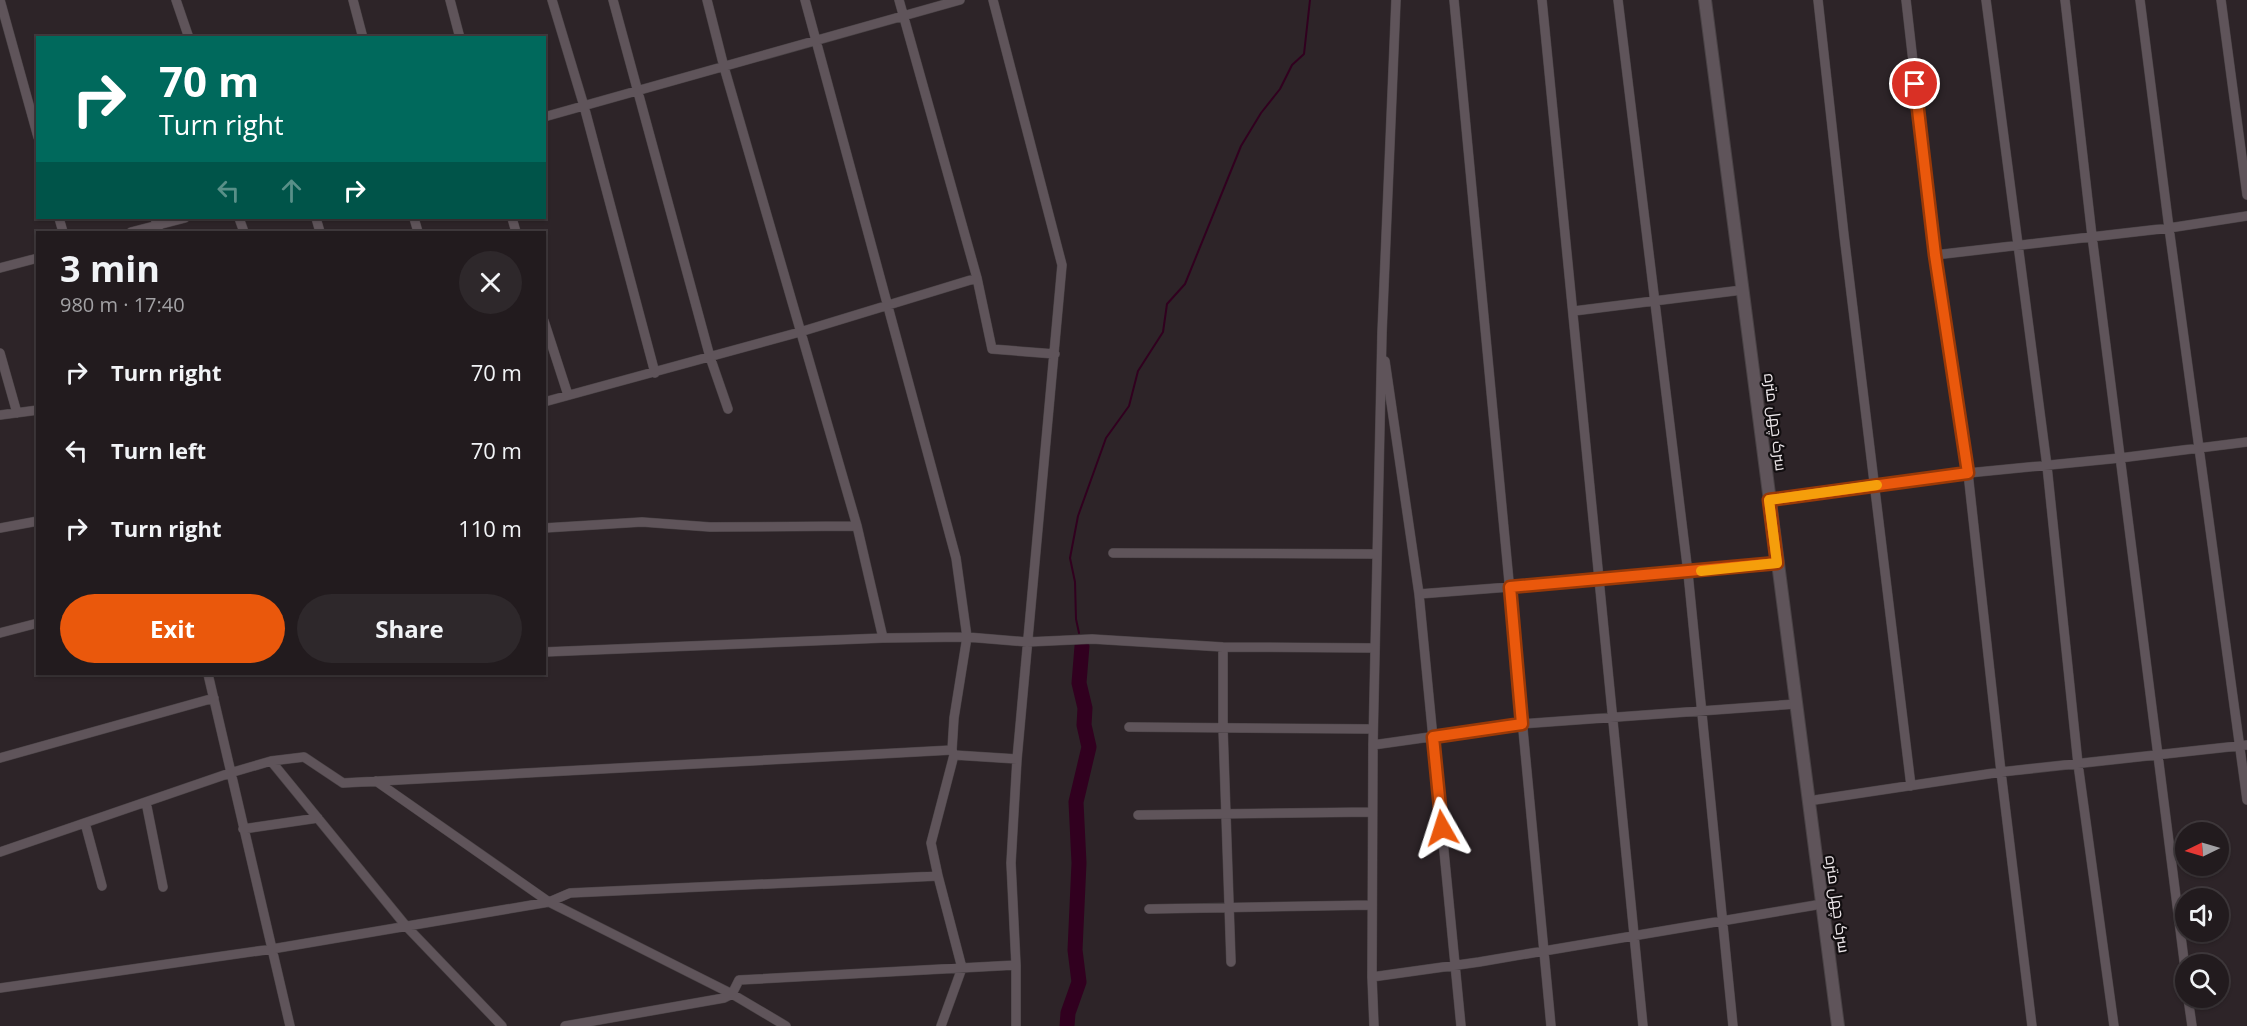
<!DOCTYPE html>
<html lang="en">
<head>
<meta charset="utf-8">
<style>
  body { margin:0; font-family:"Open Sans",Cairo,sans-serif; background:#2e282b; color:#f1f3f6; height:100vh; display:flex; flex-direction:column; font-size:22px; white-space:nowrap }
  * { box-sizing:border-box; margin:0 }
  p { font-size:20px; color:#a2a1a4 }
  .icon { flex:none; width:33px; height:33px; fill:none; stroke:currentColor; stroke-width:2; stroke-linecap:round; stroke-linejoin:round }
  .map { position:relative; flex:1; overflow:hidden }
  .panel { position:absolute; left:36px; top:231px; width:510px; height:444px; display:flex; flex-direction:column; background:#221b1e; border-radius:0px; box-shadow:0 2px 4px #0004,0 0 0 2px #3f393c }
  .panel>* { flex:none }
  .guide { position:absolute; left:36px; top:36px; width:510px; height:183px; border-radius:0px; box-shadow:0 2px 4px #0004,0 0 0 2px #3f393c; background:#00695c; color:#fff; overflow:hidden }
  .needle { width:39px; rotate:265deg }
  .controls { position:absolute; left:2175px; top:822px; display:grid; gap:12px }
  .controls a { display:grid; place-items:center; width:54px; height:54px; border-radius:50%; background:#221b1e; box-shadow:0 2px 4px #0004,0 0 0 2px #3f393c; font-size:30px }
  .pin { position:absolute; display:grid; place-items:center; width:51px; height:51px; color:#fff; margin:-26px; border:3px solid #fff; border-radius:50%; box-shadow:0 2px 6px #0007 }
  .me { position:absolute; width:66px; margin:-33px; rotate:354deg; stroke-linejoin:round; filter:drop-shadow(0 0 4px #0008) }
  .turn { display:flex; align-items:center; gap:21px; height:126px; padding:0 24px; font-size:27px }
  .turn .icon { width:78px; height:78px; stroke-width:2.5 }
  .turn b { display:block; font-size:42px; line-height:51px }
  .lanes { display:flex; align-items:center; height:57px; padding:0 24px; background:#0003; justify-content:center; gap:30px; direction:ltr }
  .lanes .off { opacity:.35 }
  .round { display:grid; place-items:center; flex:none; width:63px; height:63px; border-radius:32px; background:#2e282b }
  .summary { display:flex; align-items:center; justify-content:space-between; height:102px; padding:0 24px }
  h1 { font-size:36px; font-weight:700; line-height:45px }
  .button { display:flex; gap:12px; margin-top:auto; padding:12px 24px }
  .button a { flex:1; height:69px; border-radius:36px; background:#ea580c; color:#fff; font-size:24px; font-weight:700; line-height:69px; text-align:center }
  .button a+a { background:#2e282b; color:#f1f3f6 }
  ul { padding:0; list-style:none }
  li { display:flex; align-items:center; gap:18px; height:78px; padding:0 24px }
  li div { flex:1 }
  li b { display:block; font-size:22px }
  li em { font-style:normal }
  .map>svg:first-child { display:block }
</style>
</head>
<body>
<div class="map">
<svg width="2247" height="1026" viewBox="0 0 2247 1026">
  <rect width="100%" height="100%" fill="#2d2428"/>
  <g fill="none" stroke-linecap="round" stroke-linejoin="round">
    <path stroke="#31001f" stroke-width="2" d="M1079 633 1076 619 1075 582 1070 558 1078 516 1106 438 1129 406 1138 371 1163 332 1167 304 1185 284 1241 146 1261 113 1280 89 1292 65 1304 54 1310 0"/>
    <path stroke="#31001f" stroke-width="15" d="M1067 1026 1068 1013 1079 982 1075 950 1079 863 1076 802 1089 747 1084 725 1085 708 1079 683 1082 646"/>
    <defs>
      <path id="street" d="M0 0 38 137
        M176 0 189 38
        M353 0 363 38
        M450 0 460 38
        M552 0 584 106 655 373
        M613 0 710 357 728 409
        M707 0 724 67 857 526 883 638
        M805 0 956 558 967 637 954 718 952 750
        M899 0 977 278 992 349 1055 354
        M993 0 1062 265 1017 759 1011 863 1016 965V1026
        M1454 0 1551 1026
        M1542 0 1643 1026
        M1618 0 1688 573 1733 1026
        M1818 0 1844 235 1911 786
        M1906 0 1935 255 1968 473 2001 772 2032 1026
        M1986 0 2047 466 2078 764 2114 1026
        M2065 0 2092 236 2186 976
        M2140 0 2169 228 2247 800
        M2221 0 2247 195
        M544 117 960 0
        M59 218 63 232
        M155 218 159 232
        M239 218 244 232
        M316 218 320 232
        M414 218 418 232
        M512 218 516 232
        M131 232 185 218
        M1935 255 2169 228 2247 216
        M0 268 38 258
        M1574 311 1742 290
        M544 321 568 395
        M0 353 17 413
        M1385 361 1419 594 1461 1026
        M544 402 800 332 977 278
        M0 415 38 410
        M1769 500 1968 473 2120 458 2247 442
        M0 528 38 521
        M544 528 642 522 710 527 857 526
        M1113 553 1377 554
        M1419 594 1688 573 1777 563
        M0 633 38 623
        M1223 647V728L1231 962
        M544 652 883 638 967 637 1027 642 1092 639 1223 647 1375 648
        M208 674 290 1026
        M1129 727 1373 729
        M1373 745 1522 724 1796 704
        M0 758 214 698
        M271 761 406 926 502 1026
        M376 781 549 902 732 994 786 1026
        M1808 801 2001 772 2247 745
        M146 802 163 887
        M1138 815 1372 812
        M85 823 102 886
        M243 829 318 818
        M0 852 230 773 271 761 304 757 343 783 952 750 954 755 1017 759
        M938 876 962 968 941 1026
        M1149 909 1372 905
        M1372 977 1479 962 1822 904
        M0 988 272 949 549 902 570 893 938 876 931 843 954 755
        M2188 998 2192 1026
        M565 1026 724 998 732 994 739 980 1016 965
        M1374 1026 1372 977 1373 745 1382 333 1396 0"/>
      <path id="secondary" d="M1705 0 1838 1026"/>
    </defs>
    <use href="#street" stroke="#494245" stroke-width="10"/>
    <use href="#secondary" stroke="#494245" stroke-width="14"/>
    <use href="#street" stroke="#5f545a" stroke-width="9"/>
    <use href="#secondary" stroke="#5f545a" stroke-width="12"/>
  </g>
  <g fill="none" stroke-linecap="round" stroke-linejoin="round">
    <defs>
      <path id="route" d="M1442 828 1433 737 1522 724 1510 587 1777 563 1769 500 1968 473 1935 255 1915 84"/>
    </defs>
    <use href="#route" stroke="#983908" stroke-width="15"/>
    <use href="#route" stroke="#ea580c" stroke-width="10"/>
    <path stroke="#f59e0b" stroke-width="10" d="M1701 571 1777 563 1769 500 1877 485"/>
  </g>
  <g text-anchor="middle" stroke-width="4.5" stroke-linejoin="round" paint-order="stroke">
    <g font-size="16" fill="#eee8eb" stroke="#120e10">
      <text transform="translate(1776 422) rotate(83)" y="6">سرک چهل متره</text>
      <text transform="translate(1838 904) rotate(82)" y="6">سرک چهل متره</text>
    </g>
  </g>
</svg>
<div class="controls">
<a><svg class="needle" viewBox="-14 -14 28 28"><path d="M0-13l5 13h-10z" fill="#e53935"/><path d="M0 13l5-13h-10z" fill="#a2a1a4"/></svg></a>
<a><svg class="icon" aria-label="sound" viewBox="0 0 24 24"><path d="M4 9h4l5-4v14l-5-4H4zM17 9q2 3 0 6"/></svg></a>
<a><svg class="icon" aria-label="search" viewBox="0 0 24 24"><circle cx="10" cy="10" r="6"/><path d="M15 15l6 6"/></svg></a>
</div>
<div class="pin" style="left:1915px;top:84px;background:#d93025"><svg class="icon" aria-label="arrive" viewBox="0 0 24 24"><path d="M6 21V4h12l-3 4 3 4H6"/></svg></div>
<svg class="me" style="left:1442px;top:828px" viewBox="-20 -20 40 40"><path d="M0-17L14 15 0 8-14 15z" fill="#ea580c" stroke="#fff" stroke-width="4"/></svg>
<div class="guide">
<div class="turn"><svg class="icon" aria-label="right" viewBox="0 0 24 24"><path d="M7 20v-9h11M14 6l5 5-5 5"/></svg><div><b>70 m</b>Turn right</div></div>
<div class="lanes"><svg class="icon off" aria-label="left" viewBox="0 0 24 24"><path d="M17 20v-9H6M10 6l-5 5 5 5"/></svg><svg class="icon off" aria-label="ahead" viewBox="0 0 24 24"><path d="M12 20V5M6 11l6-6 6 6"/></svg><svg class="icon" aria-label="right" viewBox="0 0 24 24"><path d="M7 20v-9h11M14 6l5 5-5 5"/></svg></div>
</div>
<section class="panel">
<div class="summary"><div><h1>3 min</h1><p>980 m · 17:40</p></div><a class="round"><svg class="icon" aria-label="close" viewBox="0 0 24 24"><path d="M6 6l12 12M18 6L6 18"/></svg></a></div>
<ul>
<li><svg class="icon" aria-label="right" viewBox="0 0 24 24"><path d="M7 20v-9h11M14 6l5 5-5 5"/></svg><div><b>Turn right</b></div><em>70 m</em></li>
<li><svg class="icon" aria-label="left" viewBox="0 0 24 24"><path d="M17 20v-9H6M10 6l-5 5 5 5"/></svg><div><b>Turn left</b></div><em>70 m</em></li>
<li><svg class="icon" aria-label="right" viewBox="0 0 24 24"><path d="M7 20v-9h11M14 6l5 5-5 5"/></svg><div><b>Turn right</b></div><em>110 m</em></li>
</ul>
<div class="button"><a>Exit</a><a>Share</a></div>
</section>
</div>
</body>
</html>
